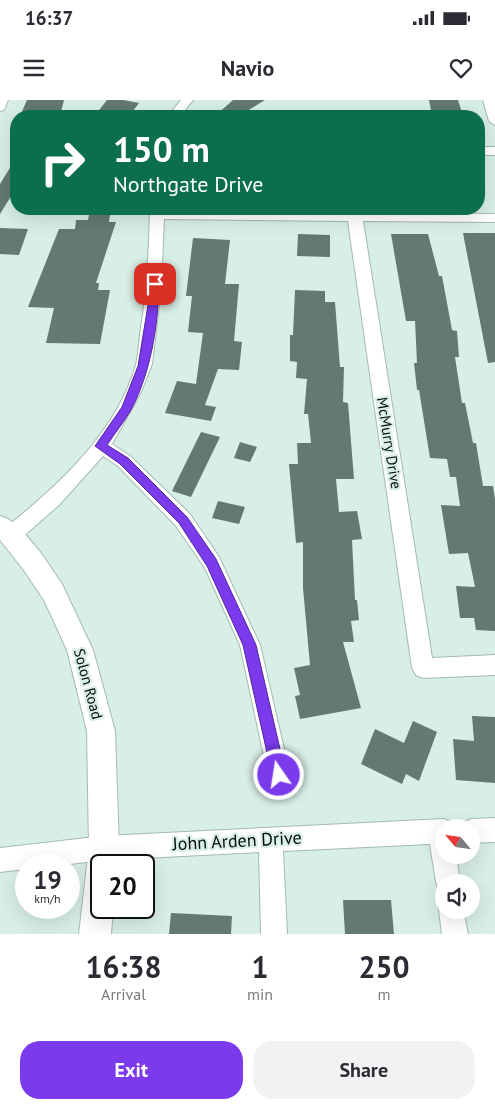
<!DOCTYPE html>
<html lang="en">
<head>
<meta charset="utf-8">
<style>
  body { margin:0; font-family:"PT Sans",sans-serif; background:#f2f2f3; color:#2b2b33; height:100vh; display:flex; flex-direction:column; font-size:19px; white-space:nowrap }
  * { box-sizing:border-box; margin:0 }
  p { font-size:16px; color:#7c7c81 }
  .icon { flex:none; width:28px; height:28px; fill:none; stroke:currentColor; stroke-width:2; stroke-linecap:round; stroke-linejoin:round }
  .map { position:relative; height:834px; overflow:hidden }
  .panel { display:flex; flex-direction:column; background:#fff; flex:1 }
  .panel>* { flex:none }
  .hud { position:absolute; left:10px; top:10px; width:475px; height:105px; border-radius:20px; box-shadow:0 5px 20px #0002; background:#0b6e4f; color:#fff; overflow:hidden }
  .needle { width:32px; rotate:299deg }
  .tools { position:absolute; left:435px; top:719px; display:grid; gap:10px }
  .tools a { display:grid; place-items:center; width:45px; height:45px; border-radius:50%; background:#fff; box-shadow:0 5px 20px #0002; font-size:25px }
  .speed { position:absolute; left:15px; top:754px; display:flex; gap:10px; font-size:25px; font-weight:700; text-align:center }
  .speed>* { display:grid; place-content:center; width:65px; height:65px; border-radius:50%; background:#fff; box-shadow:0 5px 20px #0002; line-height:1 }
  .speed small { font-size:12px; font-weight:400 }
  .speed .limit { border:2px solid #111; border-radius:8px; background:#fff; color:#111 }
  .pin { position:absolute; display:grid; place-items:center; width:42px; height:42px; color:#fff; margin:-21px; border-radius:10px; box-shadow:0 2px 8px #0006 }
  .me { position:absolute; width:55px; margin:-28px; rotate:347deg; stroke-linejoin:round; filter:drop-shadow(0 0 4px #0008) }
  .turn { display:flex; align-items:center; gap:18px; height:105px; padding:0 20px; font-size:22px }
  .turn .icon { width:65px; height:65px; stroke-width:2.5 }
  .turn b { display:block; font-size:35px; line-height:42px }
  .eta { display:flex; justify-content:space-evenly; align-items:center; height:85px; text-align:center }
  .eta b { font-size:30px; font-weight:600; line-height:35px }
  .cta { display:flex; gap:10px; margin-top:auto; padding:10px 20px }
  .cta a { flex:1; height:58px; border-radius:20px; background:#7c3aed; color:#fff; font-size:20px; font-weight:600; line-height:58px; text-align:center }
  .cta a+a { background:#f2f2f3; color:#2b2b33 }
  .status { display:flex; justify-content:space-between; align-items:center; height:35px; padding:0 25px; background:#fff; direction:ltr }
  .status svg { height:14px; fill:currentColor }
  header { display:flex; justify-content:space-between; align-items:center; height:65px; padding:0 20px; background:#fff; font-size:22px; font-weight:600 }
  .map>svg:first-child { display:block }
</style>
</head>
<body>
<div class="status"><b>16:37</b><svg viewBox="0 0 49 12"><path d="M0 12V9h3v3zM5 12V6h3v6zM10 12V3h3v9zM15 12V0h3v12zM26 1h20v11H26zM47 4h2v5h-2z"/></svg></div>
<header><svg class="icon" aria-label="menu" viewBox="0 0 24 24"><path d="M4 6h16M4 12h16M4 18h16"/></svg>Navio<svg class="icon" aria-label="heart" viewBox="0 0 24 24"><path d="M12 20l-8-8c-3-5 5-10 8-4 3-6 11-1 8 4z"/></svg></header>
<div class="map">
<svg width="495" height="834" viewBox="0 0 495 834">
  <rect width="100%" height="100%" fill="#d8efe6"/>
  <path fill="#647971" d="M27 0H64L60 16H20Z
    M107 0H123L139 3 129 16 96 14Z
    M233 0H265L239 16H215Z
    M429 0H458L463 16H432Z
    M16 58V88L0 114V84Z
    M89 115H110L109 122H116L96 183H99L98 190H110L100 244 46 243 54 208 28 207 59 129H75L76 120H88Z
    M0 128 28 129 19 155 0 154Z
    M463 133H495V262L488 263Z
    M298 134 330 135V157L297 156Z
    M391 134H428L439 176H442L452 230 457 231 459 257H455L462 303H465L473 343H476L483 386H493L495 399V531L476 530 474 518H460L456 486 475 487 468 453 449 454 441 405 460 406 456 377H450L447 359 430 358 419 290H417L414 263H417L415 221H406Z
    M193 138 230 140 225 184H239L234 241 242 242 239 270 218 269 205 305 216 307 211 321 165 313 177 281 196 284 203 233 188 232 192 196H186Z
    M295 190 325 191V202H335L340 267H344L343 302 348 303 354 379H336L339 412 357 411 362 439 352 440 355 500H357L359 520 351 521 354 542H343L361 608 300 619 295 596 300 595 294 568 310 565 303 488V442L296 443 289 364H298L297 343H311L308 314H304L307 279 296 278 297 262 290 261V235H293Z
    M201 332 220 337 191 397 172 391Z
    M240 342 257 347 250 362 234 358Z
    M218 401 245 407 239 424 212 418Z
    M472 616 495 617V683L456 680 453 639 474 641Z
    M413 621 437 632 419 681 406 674 402 684 361 664 375 629 404 643Z
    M343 800H391L394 834H345Z
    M171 813 232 816 231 834H169Z"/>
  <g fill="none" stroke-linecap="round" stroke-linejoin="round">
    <defs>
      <path id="minor" d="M0 0H8L4 10 0 11Z
        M181 0H193L180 16H168Z
        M483 0H495V25L489 21Z
        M479 47H495V55H479Z
        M150 109H164V111L495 114V122L363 121 432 558 495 555V575L423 578 416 575 412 568 348 121 164 119 161 189 152 264 141 292 112 344 130 356 190 414 219 457 260 545 290 675 287 683 279 686 271 683 268 675 240 545 205 468 176 426 118 366 103 356 59 405 18 441 11 443 4 441 1 435 4 429C58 386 116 333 136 265 138 255 139 244 140 234 147 193 149 151 150 109Z
        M495 718V742L471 743V728H461L463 723 471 719Z
        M444 719 452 723 454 728H444V755H456L460 782H444V792L439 791 436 782 430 744 283 751 287 834H261L259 752 104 760 61 765H26V769L0 772V748L104 736Z
        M442 801H444V810H463L468 834H442L439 810Z"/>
      <path id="major" d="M0 416 8 419 20 428 41 453 62 484 93 550 115 631 119 748 117 765H101V808H113L111 834H79L89 748 87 631 67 550 44 500 23 469 0 440Z"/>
    </defs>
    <use href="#minor" stroke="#a4bab1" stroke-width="2"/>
    <use href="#major" stroke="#a4bab1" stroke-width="2"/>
    <use href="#minor" fill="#fff" fill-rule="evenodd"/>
    <use href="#major" fill="#fff" fill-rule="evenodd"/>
  </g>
  <path fill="#7c3aed" stroke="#51269a" d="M152 181H155L159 184C158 226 151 272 131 310 124 322 115 333 107 345L128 358 187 417 216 459 256 545 286 675 284 680 279 682 274 680 272 675 243 545 207 466 179 423 120 364 95 346 122 307 138 266Z"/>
  <g text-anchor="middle" stroke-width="4.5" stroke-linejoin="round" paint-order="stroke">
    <g font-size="15" fill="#070e0b" stroke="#d8efe6">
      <text transform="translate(389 343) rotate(81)" y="5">McMurry Drive</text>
      <text transform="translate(88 584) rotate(75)" y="5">Solon Road</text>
    </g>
    <g font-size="18" fill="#070e0b" stroke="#d8efe6">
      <text transform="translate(237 741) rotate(-3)" y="6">John Arden Drive</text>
    </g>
  </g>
</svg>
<div class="tools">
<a><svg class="needle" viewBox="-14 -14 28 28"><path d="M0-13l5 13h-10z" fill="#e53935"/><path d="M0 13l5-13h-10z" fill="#7c7c81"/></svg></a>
<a><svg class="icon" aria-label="sound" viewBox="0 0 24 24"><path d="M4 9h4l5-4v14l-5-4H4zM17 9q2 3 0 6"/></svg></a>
</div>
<div class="speed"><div>19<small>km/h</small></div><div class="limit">20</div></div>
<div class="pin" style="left:155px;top:184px;background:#d93025"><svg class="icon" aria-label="arrive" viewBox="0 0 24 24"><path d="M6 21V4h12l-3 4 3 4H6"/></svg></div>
<svg class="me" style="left:279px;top:675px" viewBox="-20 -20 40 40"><circle r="17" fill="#7c3aed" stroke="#fff" stroke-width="3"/><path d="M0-11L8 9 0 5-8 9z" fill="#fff"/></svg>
<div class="hud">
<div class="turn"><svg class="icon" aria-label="right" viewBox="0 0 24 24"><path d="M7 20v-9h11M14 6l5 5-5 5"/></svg><div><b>150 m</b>Northgate Drive</div></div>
</div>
</div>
<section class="panel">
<div class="eta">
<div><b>16:38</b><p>Arrival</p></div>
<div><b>1</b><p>min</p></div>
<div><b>250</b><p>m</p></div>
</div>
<div class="cta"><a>Exit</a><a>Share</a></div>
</section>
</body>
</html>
